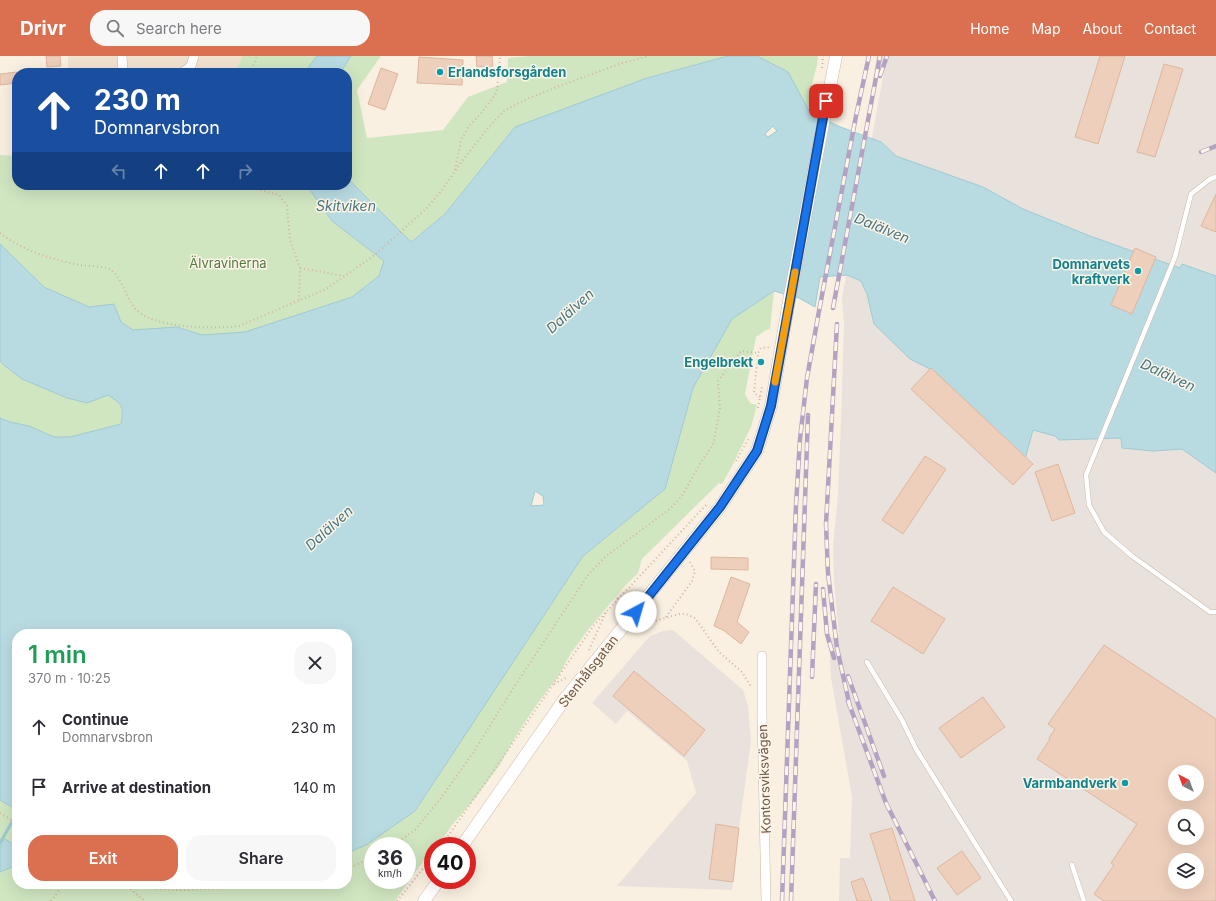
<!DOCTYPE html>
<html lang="en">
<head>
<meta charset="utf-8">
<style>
  body { margin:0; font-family:Inter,sans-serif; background:#f7f7f7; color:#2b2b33; height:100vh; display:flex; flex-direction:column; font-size:15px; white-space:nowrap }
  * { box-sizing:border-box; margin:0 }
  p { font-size:13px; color:#7c7c81 }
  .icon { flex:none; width:22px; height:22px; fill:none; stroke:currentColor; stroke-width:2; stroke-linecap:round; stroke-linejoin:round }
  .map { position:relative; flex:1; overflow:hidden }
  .drawer { position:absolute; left:12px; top:573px; width:340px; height:260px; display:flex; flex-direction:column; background:#fff; border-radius:16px; box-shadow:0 4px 16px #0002 }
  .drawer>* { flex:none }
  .guide { position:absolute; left:12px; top:12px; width:340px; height:122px; border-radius:16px; box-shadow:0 4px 16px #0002; background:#1a4fa0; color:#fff; overflow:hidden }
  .needle { width:26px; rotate:319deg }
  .controls { position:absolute; left:1168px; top:709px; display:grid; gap:8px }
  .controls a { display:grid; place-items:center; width:36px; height:36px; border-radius:50%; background:#fff; box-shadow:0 4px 16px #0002; font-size:20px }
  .speed { position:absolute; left:364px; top:781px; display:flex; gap:8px; font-size:20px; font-weight:700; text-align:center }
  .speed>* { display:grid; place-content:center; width:52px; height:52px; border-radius:50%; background:#fff; box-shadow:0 4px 16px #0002; line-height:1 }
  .speed small { font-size:10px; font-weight:400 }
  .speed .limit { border:6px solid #d22; background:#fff; color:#111 }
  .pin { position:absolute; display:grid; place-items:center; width:34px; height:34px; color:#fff; margin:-17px; border-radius:8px; box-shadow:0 2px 6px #0006 }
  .me { position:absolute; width:44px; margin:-22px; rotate:39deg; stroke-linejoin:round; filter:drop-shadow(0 0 3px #0008) }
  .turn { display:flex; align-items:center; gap:14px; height:84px; padding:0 16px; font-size:18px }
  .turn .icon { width:52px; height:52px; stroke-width:2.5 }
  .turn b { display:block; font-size:28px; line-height:34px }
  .lanes { display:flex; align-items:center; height:38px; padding:0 16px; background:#0003; justify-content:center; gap:20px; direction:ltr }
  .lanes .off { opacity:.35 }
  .round { display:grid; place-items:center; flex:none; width:42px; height:42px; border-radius:16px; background:#f7f7f7 }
  .head { display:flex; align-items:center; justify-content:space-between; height:68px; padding:0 16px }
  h1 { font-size:24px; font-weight:600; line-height:30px; color:#1e9e55 }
  .primary-button { display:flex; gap:8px; margin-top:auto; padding:8px 16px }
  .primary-button a { flex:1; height:46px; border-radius:16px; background:#da704f; color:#fff; font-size:16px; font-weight:600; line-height:46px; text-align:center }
  .primary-button a+a { background:#f7f7f7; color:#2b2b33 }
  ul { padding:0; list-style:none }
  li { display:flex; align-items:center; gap:12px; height:60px; padding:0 16px }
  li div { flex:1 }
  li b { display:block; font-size:15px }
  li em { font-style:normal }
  header { display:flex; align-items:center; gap:24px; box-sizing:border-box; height:56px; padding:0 20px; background:#da704f; color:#fff }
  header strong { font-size:19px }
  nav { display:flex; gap:22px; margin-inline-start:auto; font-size:14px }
  .search { width:280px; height:36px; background:#f7f7f7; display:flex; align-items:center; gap:10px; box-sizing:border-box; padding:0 14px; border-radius:16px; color:#7c7c81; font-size:15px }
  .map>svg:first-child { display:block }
</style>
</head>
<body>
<header>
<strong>Drivr</strong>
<div class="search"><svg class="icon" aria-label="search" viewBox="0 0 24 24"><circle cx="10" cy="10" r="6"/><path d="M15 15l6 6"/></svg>Search here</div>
<nav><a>Home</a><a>Map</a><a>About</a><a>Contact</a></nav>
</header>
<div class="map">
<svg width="1216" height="845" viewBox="0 0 1216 845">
  <rect width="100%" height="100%" fill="#faf0e1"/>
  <path fill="#f1e2d0" d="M68 0H242L235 17H68Z"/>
  <path fill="#e9e2dc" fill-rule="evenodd" d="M877 0H1216V845H839L840 802H850L852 741 831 622 829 582 839 580 834 525 833 490 838 439 841 366 844 267 842 242 884 16 874 14ZM1175 716H1197V738H1175ZM1175 760H1197V782H1175ZM1175 804H1197V826H1175Z
    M673 574 743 634 748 649 751 686 739 772 732 834 617 830 696 737 687 705 627 655 616 668 592 647 650 580 663 575Z"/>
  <path fill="#d0e6c1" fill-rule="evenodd" d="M242 0H317L304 17H235Z
    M346 0H381L357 34 367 82 443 74 468 41 507 26 508 2 530 0H728L647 22 515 71 445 158 410 186 347 129V17H333Z
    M749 0H818L817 9 810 36 809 55Z
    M0 99 17 100V129H309L310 134 332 165 384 205 379 220 352 241 242 285 134 281 85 252 31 227 0 191Z
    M774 235 770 273 766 274 756 281 745 338 750 347 757 349 751 371 731 412 722 428 719 427 642 503 638 517 624 531 588 574 571 597 559 619 537 648 516 680 499 710 476 741 453 768 437 790H433V794L419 811 395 845H0V744L17 754V828H347V797L366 789 415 755 583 500 665 433 693 332 732 263ZM373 790H407V824H373Z
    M0 305 5 310 22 323 67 342 87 347 108 339C123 349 124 351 121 368L70 381H54L29 370 10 366 0 362Z"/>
  <path fill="#b8dbe1" stroke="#9fcad2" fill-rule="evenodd" d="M317 0H351L342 14V17H304Z
    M728 0H757L788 16 809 55 838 70 881 86 896 100 983 131 1023 153 1090 180 1180 212 1182 208 1216 220V417L1182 393 1153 395 1122 392 1121 382 1059 384 1055 380 1033 374 1025 403 932 314 910 303 874 268 867 238 861 225 847 219 820 221 815 251 799 242 774 235 732 263 693 332 665 433 583 500 415 755 366 789 347 797V578H17V754L0 744V362L10 366 29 370 54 381H70L121 368C124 351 123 349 108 339L87 347 67 342 22 323 5 310 0 305V188L44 231 89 251 114 248 121 266 133 274 177 271 202 279 245 276 352 241 379 220 384 205 332 165 310 134 309 129H347V122L411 186 445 158 515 71 647 22ZM773 70 777 75 768 81 765 78ZM535 435 543 440 544 449 531 450Z
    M5 783 17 791V809L0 816V788Z"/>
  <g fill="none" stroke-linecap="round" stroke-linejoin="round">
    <path stroke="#9fcad2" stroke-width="3" d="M0 787 17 757"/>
  </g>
  <path fill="#edcfbb" stroke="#deb69d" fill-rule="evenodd" d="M46 0H60L61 10 47 11Z
    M476 0H492L493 10 477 11Z
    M1100 0H1125L1098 88 1075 81Z
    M419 1 463 4 462 29 417 27Z
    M1164 8 1183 13 1155 101 1137 96Z
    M381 12 398 18 385 54 368 48Z
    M17 16V27L0 29V18Z
    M1216 138V176L1201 170Z
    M1135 192 1156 201 1132 258 1111 249Z
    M931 312 1033 408 1013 429 911 333Z
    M925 400 946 413 903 478 882 464Z
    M1058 408 1075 457 1052 465 1035 416Z
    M711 501 748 502V514L711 513Z
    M731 521 750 528 737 566 749 576 741 588 723 574 714 570Z
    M893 531 945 563 923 598 871 565Z
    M1104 589 1216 663V845H1104L1094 838 1114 809 1111 807 1137 768 1037 703 1050 683 1049 682 1055 673 1048 668ZM1175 716H1197V738H1175ZM1175 760H1197V782H1175ZM1175 804H1197V826H1175Z
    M634 615 705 674 684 700 613 640Z
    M983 641 1005 671 961 702 939 672Z
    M716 768 739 772 733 826 709 823Z
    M892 772 915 845H891L870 778Z
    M962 795 981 822 957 839 937 812Z
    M863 822 872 845H857L851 826Z"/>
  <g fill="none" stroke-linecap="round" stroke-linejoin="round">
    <defs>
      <path id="lane" d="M1216 121 1210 123 1191 138 1175 201 1086 419 1089 449 1104 476 1132 500 1210 556H1216
        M867 606 902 664 916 693 1011 845
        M1072 809 1084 845"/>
      <path id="street" d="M122 0 123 17
        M182 17 191 10 194 0
        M762 600V659L766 845"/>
      <path id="secondary" d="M462 790 564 644 720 451 757 395 771 350 789 245 836 0
        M424 845 439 824"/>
    </defs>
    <use href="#lane" stroke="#c9b8a9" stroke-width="5.5"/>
    <use href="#street" stroke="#c9b8a9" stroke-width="10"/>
    <use href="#secondary" stroke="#cebaaa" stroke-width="13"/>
    <path stroke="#d1b39f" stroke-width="2" stroke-dasharray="1 3" stroke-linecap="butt" d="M822 12 823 0
      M250 17 257 0
      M455 114 461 84 469 70 483 55 497 36 500 0
      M250 129 253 132 279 139 287 150 290 184 300 212 299 244
      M0 177C23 195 51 203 79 209 86 210 104 210 109 213 121 219 126 241 134 251 150 273 214 273 239 270L326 233 372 201 426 153 442 134 463 104 488 72 504 55 527 43 557 31 619 8 649 0
      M300 212 344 220
      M760 341 754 337 758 297 761 292 770 291
      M758 352 762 331
      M736 405 749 382
      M617 542 626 550
      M666 561 692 525 695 515 690 506
      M644 565 652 566 679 558H686L695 562 719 596 742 616 752 632
      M589 594 606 556
      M554 628 568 621
      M0 757 17 767
      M392 790 415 774 441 742 473 697 512 634 588 519 605 501 670 453 682 440 701 406 713 389 720 352 718 325 741 295 758 297
      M441 790 492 717 594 569 707 448
      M347 813 373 801
      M124 828 145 845
      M141 828 158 833 182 834 247 831 268 828
      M51 845 60 833
      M397 845 433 800"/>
    <use href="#lane" stroke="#fff" stroke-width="4.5"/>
    <use href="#street" stroke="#fff" stroke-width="9"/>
    <use href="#secondary" stroke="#fff" stroke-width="12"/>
    <defs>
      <path id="rail" d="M880 20 887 0
        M1201 96 1216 90
        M833 252 880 0
        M837 268 826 468 828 517 837 592 850 651
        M823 533 827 578 834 602
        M848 620 884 720
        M812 621 816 528
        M848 645 886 747 935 845
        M782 845 796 449 800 383 807 322 819 255 856 60 869 0
        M791 845 808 359"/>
    </defs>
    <use href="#rail" stroke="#b3a2c1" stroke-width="4.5"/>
    <use href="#rail" stroke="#fdf5e7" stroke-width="3" stroke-dasharray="9" stroke-linecap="butt"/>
  </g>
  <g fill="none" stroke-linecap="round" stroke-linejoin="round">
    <defs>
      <path id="route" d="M636 556 720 451 757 395 771 350 826 45"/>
    </defs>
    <use href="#route" stroke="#114b97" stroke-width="10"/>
    <use href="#route" stroke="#1a73e8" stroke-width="7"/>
    <path stroke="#f59e0b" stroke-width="7" d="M775 326 795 216"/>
  </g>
  <g fill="#0f9aa8" stroke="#fdf5e7" stroke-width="1.5">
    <circle cx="440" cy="16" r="4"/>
    <circle cx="1138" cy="215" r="4"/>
    <circle cx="761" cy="306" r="4"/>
    <circle cx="1125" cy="727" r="4"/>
  </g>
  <g text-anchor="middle" stroke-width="3" stroke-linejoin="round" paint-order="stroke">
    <g font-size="13" font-weight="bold" fill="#0d838f" stroke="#fdf5e7" text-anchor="end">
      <text x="448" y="21" text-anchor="start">Erlandsforsgården</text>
      <text x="1130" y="213">Domnarvets<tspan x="1130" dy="15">kraftverk</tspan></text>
      <text x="753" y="311">Engelbrekt</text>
      <text x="1117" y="732">Varmbandverk</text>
    </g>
    <g font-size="13" fill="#557a46" stroke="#fdf5e7">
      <text x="228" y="212">Älvravinerna</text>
    </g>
    <g font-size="13" fill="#6f584a" stroke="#fdf5e7">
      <text transform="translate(588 615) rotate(-52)" y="5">Stenhålsgatan</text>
      <text transform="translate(764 723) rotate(-92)" y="5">Kontorsviksvägen</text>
    </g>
    <g font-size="14" font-style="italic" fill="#477680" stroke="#fdf5e7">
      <text x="346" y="155">Skitviken</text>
      <text transform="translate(882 172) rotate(22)" y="5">Dalälven</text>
      <text transform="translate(570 255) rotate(-42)" y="5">Dalälven</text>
      <text transform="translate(1168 319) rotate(25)" y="5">Dalälven</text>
      <text transform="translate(329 472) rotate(-42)" y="5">Dalälven</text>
    </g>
  </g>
</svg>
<div class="controls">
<a><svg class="needle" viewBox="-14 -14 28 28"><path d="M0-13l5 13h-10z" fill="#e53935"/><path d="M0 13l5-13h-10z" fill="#7c7c81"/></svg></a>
<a><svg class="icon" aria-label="search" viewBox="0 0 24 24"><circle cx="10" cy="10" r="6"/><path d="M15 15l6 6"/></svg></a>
<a><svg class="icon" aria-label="layers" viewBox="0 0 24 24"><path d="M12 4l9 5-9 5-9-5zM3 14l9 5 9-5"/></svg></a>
</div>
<div class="speed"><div>36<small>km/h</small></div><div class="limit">40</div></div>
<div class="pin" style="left:826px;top:45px;background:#d93025"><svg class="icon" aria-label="arrive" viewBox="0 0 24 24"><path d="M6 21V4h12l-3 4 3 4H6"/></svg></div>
<svg class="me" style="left:636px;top:556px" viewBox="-20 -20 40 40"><circle r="19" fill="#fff"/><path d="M0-13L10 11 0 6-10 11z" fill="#1a73e8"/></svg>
<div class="guide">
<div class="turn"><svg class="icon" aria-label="ahead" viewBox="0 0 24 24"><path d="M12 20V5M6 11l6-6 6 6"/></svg><div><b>230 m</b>Domnarvsbron</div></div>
<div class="lanes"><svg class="icon off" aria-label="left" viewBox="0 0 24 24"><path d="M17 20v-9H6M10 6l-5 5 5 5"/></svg><svg class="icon" aria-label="ahead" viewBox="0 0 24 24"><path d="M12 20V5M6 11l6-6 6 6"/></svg><svg class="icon" aria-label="ahead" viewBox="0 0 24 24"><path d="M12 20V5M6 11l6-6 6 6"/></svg><svg class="icon off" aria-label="right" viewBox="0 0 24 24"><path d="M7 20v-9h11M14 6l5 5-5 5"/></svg></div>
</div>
<section class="drawer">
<div class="head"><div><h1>1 min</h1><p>370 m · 10:25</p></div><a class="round"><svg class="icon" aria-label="close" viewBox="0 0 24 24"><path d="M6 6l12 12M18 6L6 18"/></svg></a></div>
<ul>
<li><svg class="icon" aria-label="ahead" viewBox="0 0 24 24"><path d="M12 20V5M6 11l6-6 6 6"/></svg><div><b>Continue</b><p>Domnarvsbron</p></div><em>230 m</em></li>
<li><svg class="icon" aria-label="arrive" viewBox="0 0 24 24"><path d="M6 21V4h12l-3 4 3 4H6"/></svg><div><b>Arrive at destination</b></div><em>140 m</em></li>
</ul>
<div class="primary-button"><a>Exit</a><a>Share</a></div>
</section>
</div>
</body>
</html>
